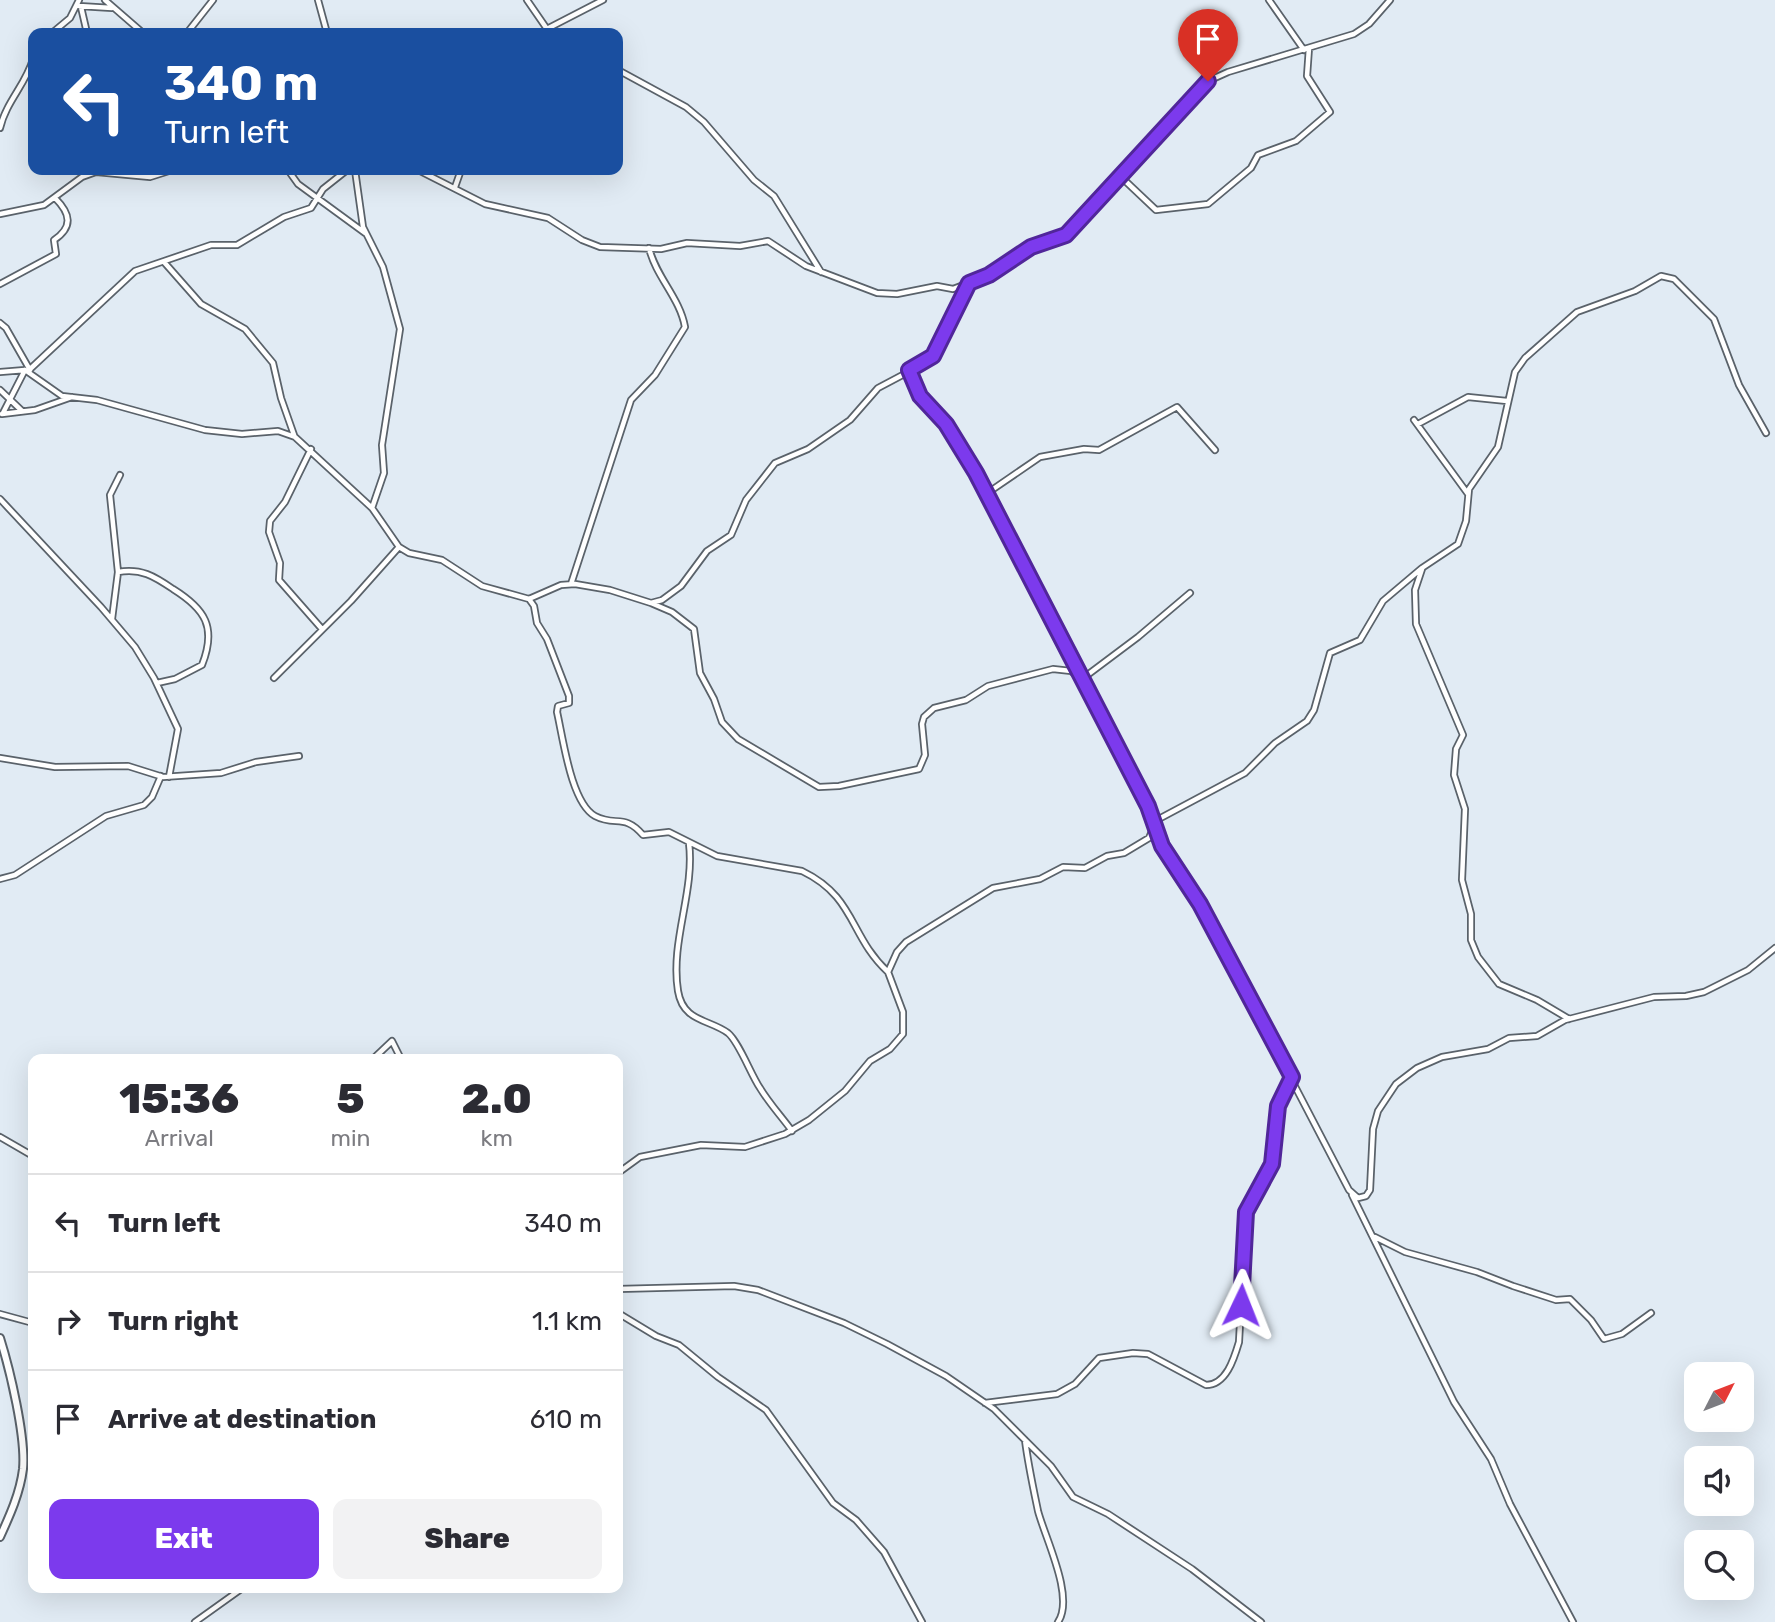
<!DOCTYPE html>
<html lang="en">
<head>
<meta charset="utf-8">
<style>
  body { margin:0; font-family:Rubik,sans-serif; background:#f2f2f3; color:#2b2b33; height:100vh; display:flex; flex-direction:column; font-size:26px; white-space:nowrap }
  * { box-sizing:border-box; margin:0 }
  p { font-size:23px; color:#7c7c81 }
  .icon { flex:none; width:38px; height:38px; fill:none; stroke:currentColor; stroke-width:2; stroke-linecap:round; stroke-linejoin:round }
  .map { position:relative; flex:1; overflow:hidden }
  .panel { position:absolute; left:28px; top:1054px; width:595px; height:539px; display:flex; flex-direction:column; background:#fff; border-radius:14px; box-shadow:0 7px 28px #0002 }
  .panel>* { flex:none }
  .hud { position:absolute; left:28px; top:28px; width:595px; height:147px; border-radius:14px; box-shadow:0 7px 28px #0002; background:#1a4fa0; color:#fff; overflow:hidden }
  .needle { width:46px; rotate:48deg }
  .fabs { position:absolute; left:1684px; top:1362px; display:grid; gap:14px }
  .fabs a { display:grid; place-items:center; width:70px; height:70px; border-radius:14px; background:#fff; box-shadow:0 7px 28px #0002; font-size:35px }
  .pin { position:absolute; display:grid; place-items:center; width:60px; height:60px; color:#fff; margin:-72px -30px; border-radius:50% 50% 50% 0; rotate:-45deg; box-shadow:0 0 7px #0007 }
  .pin .icon { rotate:45deg }
  .me { position:absolute; width:77px; margin:-38px; rotate:2deg; stroke-linejoin:round; filter:drop-shadow(0 0 5px #0008) }
  .turn { display:flex; align-items:center; gap:24px; height:147px; padding:0 21px; font-size:32px }
  .turn .icon { width:91px; height:91px; stroke-width:2.5 }
  .turn b { display:block; font-size:49px; line-height:60px }
  .eta { display:flex; justify-content:space-evenly; align-items:center; height:119px; text-align:center }
  .eta b { font-size:42px; font-weight:800; line-height:49px }
  .button { display:flex; gap:14px; margin-top:auto; padding:14px 21px }
  .button a { flex:1; height:80px; border-radius:14px; background:#7c3aed; color:#fff; font-size:28px; font-weight:800; line-height:80px; text-align:center }
  .button a+a { background:#f2f2f3; color:#2b2b33 }
  ul { padding:0; list-style:none }
  li { display:flex; align-items:center; gap:21px; height:98px; padding:0 21px; border-top:2px solid #e1e1e2 }
  li div { flex:1 }
  li b { display:block; font-size:26px }
  li em { font-style:normal }
  .map>svg:first-child { display:block }
</style>
</head>
<body>
<div class="map">
<svg width="1775" height="1622" viewBox="0 0 1775 1622">
  <rect width="100%" height="100%" fill="#e1ebf4"/>
  <g fill="none" stroke-linecap="round" stroke-linejoin="round">
    <defs>
      <path id="minor" d="M105 0 143 33
        M318 0 327 33
        M527 0 547 29
        M1269 0 1304 50
        M79 6 112 8
        M81 7 87 33
        M52 33 70 18 79 0
        M187 33 213 0
        M539 33 603 0
        M618 70 686 107 704 122 754 180 774 196 821 272
        M0 128C6 102 26 84 33 59
        M288 170 298 184 365 233
        M355 170 363 227 383 267 400 329 382 445 384 473 372 508
        M418 170 485 204 548 218 582 240 600 247 661 249 687 243 740 246 768 241 806 266 877 293 897 294 937 286 953 289 966 284
        M1119 175 1156 210 1208 204 1251 168 1258 155 1296 141 1330 112 1307 76 1309 48
        M455 187 461 170
        M0 214 44 205 82 177 96 172 150 177 172 170
        M164 262 201 304 245 329 273 363 281 398 294 435
        M0 284 56 254 54 240C73 227 71 214 55 198
        M0 323 6 328 30 370
        M909 370 920 396 946 424 976 473 1078 674
        M28 371 135 271 211 245H237L284 217 311 208 323 189 347 170
        M0 372 25 370 62 396 97 400 205 430 242 434 278 431 295 437 372 508 399 547 409 553 442 560 482 586 529 599 561 585 575 584 610 590 651 603 662 600 681 586 707 551 731 535 746 500 775 463 808 449 850 420 878 388 929 361 969 283 989 275 1032 247 1066 235 1208 81 1228 72 1354 34 1369 24 1390 0
        M0 390 22 411
        M3 413 25 370
        M2 414 35 410 72 397
        M1414 420 1468 494
        M1418 424 1468 397 1507 401
        M311 449 285 502 270 521 269 532 280 563 279 580 322 629
        M986 494 1040 457 1084 449 1099 450 1177 407 1215 450
        M0 499 101 607 135 647 154 678 178 729 169 777
        M1422 569 1415 590 1416 624 1463 735 1456 749 1454 775 1465 809 1462 880 1471 914V940L1478 957 1499 984 1537 1000 1569 1019
        M118 572C141 568 154 576 173 589 205 609 217 627 202 665L175 679 157 683
        M571 584 631 400 655 375 685 327C680 298 656 277 649 248
        M529 599 534 606 537 623 547 639 569 696V703L558 706 557 712C563 738 571 803 595 816 616 827 624 813 643 835L669 832 717 856 802 871C856 897 849 936 888 972
        M651 603 672 612 694 629 700 673 714 699 722 722 738 739 819 787 839 786 919 769 925 755 922 724 924 717 934 708 966 700 988 686 1053 669 1071 671 1082 679 1148 806 1162 846 1200 904 1349 1190 1358 1198 1366 1196 1370 1190 1373 1129 1378 1111 1396 1084 1417 1068 1442 1057 1488 1049 1509 1038 1537 1036 1565 1020 1654 997 1686 996 1704 992 1748 970 1775 948
        M112 619 118 572 110 495 120 475
        M274 678 351 601 399 547
        M1082 679 1138 637 1190 593
        M0 758 55 767 128 766 163 777 221 773 256 762 299 756
        M1155 821 1245 773 1275 743 1307 721 1314 710 1330 653 1360 640 1383 601 1422 568 1458 544 1466 521 1469 489 1498 447 1515 372 1525 358 1577 312 1635 291 1661 276 1674 279 1714 319 1739 385 1766 433
        M689 843C695 892 670 941 678 991 683 1022 709 1019 728 1033 739 1042 751 1075 760 1088 769 1103 781 1116 792 1131
        M0 879 15 875 106 816 144 805 152 797 161 776
        M373 1059 392 1041 401 1059
        M0 1137 33 1156
        M618 1173 640 1157 701 1145 745 1147 785 1134 809 1120 845 1091 870 1061 890 1049 903 1034V1012L888 972 897 952 906 942 993 888 1040 879 1063 867 1085 868 1107 856 1124 853 1149 838 1155 824
        M1352 1195 1454 1402 1491 1459 1510 1504 1573 1622
        M1375 1237 1405 1252 1477 1272 1513 1286 1556 1300 1570 1299 1591 1320 1604 1339 1622 1334 1651 1313
        M618 1289 734 1286 758 1290 844 1323 887 1344 946 1376 994 1409 1051 1466 1073 1497 1108 1514 1192 1569 1261 1622
        M618 1313 656 1336 679 1345 718 1377 766 1410 833 1503 856 1520 884 1552 922 1622
        M0 1314 33 1323
        M985 1403 1057 1394 1075 1384 1099 1358 1133 1353 1148 1354 1206 1385C1226 1385 1234 1359 1239 1342L1246 1212 1252 1195 1272 1164 1278 1106 1291 1078
        M1025 1440C1028 1464 1033 1487 1038 1511 1045 1538 1075 1597 1058 1622
        M195 1622 244 1587"/>
      <path id="tertiary" d="M0 1338C10 1370 26 1437 23 1469 20 1493 10 1515 0 1537"/>
    </defs>
    <use href="#minor" stroke="#5a626a" stroke-width="8"/>
    <use href="#tertiary" stroke="#5a626a" stroke-width="10"/>
    <use href="#minor" stroke="#fff" stroke-width="4.5"/>
    <use href="#tertiary" stroke="#fff" stroke-width="6"/>
  </g>
  <g fill="none" stroke-linecap="round" stroke-linejoin="round">
    <defs>
      <path id="route" d="M1208 81 1066 235 1031 247 989 275 969 283 933 356 909 370 920 396 946 424 976 473 1148 806 1162 846 1200 904 1292 1077 1278 1106 1272 1164 1246 1212 1241 1305"/>
    </defs>
    <use href="#route" stroke="#51269a" stroke-width="18"/>
    <use href="#route" stroke="#7c3aed" stroke-width="12"/>
  </g>
</svg>
<div class="fabs">
<a><svg class="needle" viewBox="-14 -14 28 28"><path d="M0-13l5 13h-10z" fill="#e53935"/><path d="M0 13l5-13h-10z" fill="#7c7c81"/></svg></a>
<a><svg class="icon" aria-label="sound" viewBox="0 0 24 24"><path d="M4 9h4l5-4v14l-5-4H4zM17 9q2 3 0 6"/></svg></a>
<a><svg class="icon" aria-label="search" viewBox="0 0 24 24"><circle cx="10" cy="10" r="6"/><path d="M15 15l6 6"/></svg></a>
</div>
<div class="pin" style="left:1208px;top:81px;background:#d93025"><svg class="icon" aria-label="arrive" viewBox="0 0 24 24"><path d="M6 21V4h12l-3 4 3 4H6"/></svg></div>
<svg class="me" style="left:1241px;top:1305px" viewBox="-20 -20 40 40"><path d="M0-17L14 15 0 8-14 15z" fill="#7c3aed" stroke="#fff" stroke-width="4"/></svg>
<div class="hud">
<div class="turn"><svg class="icon" aria-label="left" viewBox="0 0 24 24"><path d="M17 20v-9H6M10 6l-5 5 5 5"/></svg><div><b>340 m</b>Turn left</div></div>
</div>
<section class="panel">
<div class="eta">
<div><b>15:36</b><p>Arrival</p></div>
<div><b>5</b><p>min</p></div>
<div><b>2.0</b><p>km</p></div>
</div>
<ul>
<li><svg class="icon" aria-label="left" viewBox="0 0 24 24"><path d="M17 20v-9H6M10 6l-5 5 5 5"/></svg><div><b>Turn left</b></div><em>340 m</em></li>
<li><svg class="icon" aria-label="right" viewBox="0 0 24 24"><path d="M7 20v-9h11M14 6l5 5-5 5"/></svg><div><b>Turn right</b></div><em>1.1 km</em></li>
<li><svg class="icon" aria-label="arrive" viewBox="0 0 24 24"><path d="M6 21V4h12l-3 4 3 4H6"/></svg><div><b>Arrive at destination</b></div><em>610 m</em></li>
</ul>
<div class="button"><a>Exit</a><a>Share</a></div>
</section>
</div>
</body>
</html>
